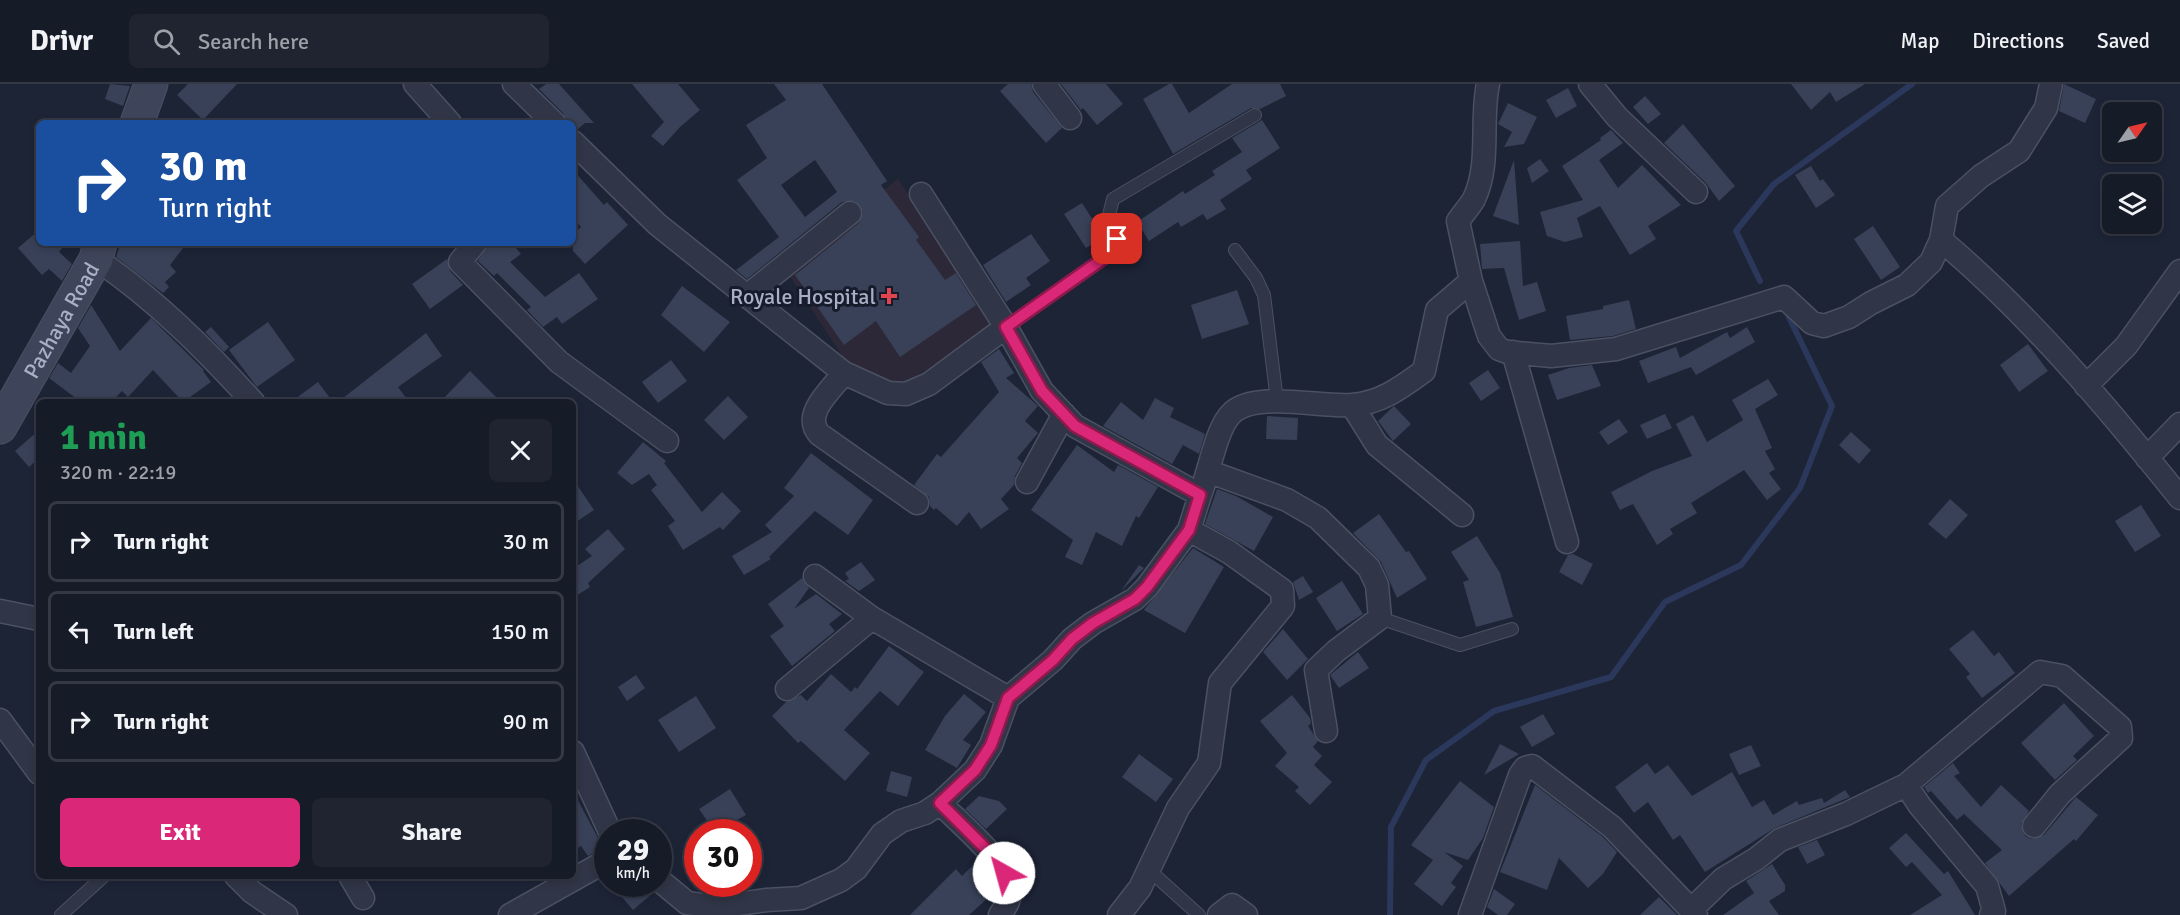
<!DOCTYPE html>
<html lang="en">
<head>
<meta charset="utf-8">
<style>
  body { margin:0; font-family:Signika,sans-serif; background:#1f2430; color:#f1f3f6; height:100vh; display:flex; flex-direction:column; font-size:22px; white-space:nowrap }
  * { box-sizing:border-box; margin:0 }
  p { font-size:20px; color:#9ea1a8 }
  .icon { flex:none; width:33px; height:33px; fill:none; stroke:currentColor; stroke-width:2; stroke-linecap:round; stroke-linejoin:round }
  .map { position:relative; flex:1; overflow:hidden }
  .sheet { position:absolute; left:36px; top:315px; width:540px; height:480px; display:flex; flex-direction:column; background:#161b28; border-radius:9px; box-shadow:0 3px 9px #0003,0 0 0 2px #353945 }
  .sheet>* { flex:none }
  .hud { position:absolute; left:36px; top:36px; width:540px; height:126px; border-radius:9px; box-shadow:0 3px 9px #0003,0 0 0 2px #353945; background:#1a4fa0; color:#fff; overflow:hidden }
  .needle { width:39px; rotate:56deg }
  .fabs { position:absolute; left:2102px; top:18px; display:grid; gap:12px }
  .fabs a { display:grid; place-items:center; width:60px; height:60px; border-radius:9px; background:#161b28; box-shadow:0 3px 9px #0003,0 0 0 2px #353945; font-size:30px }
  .speed { position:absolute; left:594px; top:735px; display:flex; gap:12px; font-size:30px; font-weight:700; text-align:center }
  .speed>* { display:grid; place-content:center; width:78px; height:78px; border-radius:50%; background:#161b28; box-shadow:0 3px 9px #0003,0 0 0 2px #353945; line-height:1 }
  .speed small { font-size:15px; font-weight:400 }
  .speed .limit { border:9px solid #d22; background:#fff; color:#111 }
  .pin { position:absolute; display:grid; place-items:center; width:51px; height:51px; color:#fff; margin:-26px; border-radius:12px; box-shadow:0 3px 9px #0006 }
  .me { position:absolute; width:66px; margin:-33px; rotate:322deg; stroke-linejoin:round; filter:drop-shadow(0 0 4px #0008) }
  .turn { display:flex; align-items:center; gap:21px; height:126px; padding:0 24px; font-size:27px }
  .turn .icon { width:78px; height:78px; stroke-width:2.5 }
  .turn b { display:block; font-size:42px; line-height:51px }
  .round { display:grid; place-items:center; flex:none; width:63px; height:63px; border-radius:9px; background:#1f2430 }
  .overview { display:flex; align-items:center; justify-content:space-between; height:102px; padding:0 24px }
  h1 { font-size:36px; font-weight:800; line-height:45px; color:#1e9e55 }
  .button { display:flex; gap:12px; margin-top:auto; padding:12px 24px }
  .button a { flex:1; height:69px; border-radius:9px; background:#db2777; color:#fff; font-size:24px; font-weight:800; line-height:69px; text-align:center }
  .button a+a { background:#1f2430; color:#f1f3f6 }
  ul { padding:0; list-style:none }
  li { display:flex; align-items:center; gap:18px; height:81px; margin:0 12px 9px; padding:0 12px; border:3px solid #353945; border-radius:9px }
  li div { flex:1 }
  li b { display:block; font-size:22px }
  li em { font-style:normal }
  header { display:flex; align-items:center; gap:36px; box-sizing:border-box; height:84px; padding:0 30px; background:#161b28; border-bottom:2px solid #353945 }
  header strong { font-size:28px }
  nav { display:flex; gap:33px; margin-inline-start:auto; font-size:21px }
  .search { width:420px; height:54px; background:#1f2430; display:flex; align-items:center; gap:15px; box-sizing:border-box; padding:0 21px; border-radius:9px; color:#9ea1a8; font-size:22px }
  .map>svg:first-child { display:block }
</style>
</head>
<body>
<header>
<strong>Drivr</strong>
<div class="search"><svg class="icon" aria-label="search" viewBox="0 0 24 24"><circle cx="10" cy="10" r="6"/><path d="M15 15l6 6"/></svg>Search here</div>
<nav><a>Map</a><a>Directions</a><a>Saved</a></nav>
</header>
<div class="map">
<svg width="2180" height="831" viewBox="0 0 2180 831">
  <rect width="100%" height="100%" fill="#1d2436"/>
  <path fill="#2d2838" d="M898 95 993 242 903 301 854 290 784 183Z"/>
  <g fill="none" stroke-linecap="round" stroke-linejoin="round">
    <path stroke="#2b385b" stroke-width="6" d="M1760 197 1736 147 1774 100 1912 0
      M1390 831 1391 743 1426 676 1494 627 1611 593 1665 518 1741 481 1800 404 1832 322 1786 227"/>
  </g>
  <path fill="#384158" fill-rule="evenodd" d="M110 0 130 2 123 22 105 15Z
    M188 0H237L203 36 177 11Z
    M546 0H559L594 39H585L578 45H573V39H567L563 29 539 5Z
    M632 0H678L700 26 680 43 663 62 651 52 664 38Z
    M774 0H822L887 97 881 101 919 153 916 156 945 196 956 189 976 221 900 273 876 237 844 261 795 191 859 139 863 128 855 117 842 118 747 195 736 186 779 153 737 96 767 74 746 41 786 16ZM815 76 837 108 805 133 781 101Z
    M1008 0H1031L1033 8 1062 44 1046 59 1000 7Z
    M1061 0H1106L1123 20 1097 41 1083 24 1081 26Z
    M1169 0H1172L1189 29 1232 0H1280L1286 12 1260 25 1251 24 1173 70 1143 15Z
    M1791 0H1865L1836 18 1830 8 1811 26Z
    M2064 0 2096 15 2085 39 2059 27Z
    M1568 4 1577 22 1556 34 1546 16Z
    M1645 12 1661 30 1648 40 1633 23Z
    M1508 19 1537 33 1524 60 1504 63 1512 48 1498 40Z
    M1262 36 1280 64 1246 86 1252 95 1220 116 1226 125 1207 136 1203 130 1181 143 1178 138 1149 157 1137 138 1183 107 1185 110 1215 91 1212 87 1242 68 1232 54Z
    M1683 40 1735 102 1719 117 1705 98 1664 59Z
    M1611 46 1623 59 1599 76 1618 104 1642 81 1681 121 1648 142 1656 155 1630 171 1600 122 1577 134 1583 153 1565 158 1547 152 1540 128 1583 116 1562 82 1601 56 1600 54Z
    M1540 75 1549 87 1532 99 1527 84Z
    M1514 76 1519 141 1493 132Z
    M1811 82 1820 97 1823 95 1835 111 1816 124 1795 91Z
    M573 86 604 121 607 118 628 141 585 180 573 167V150L581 143 573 134Z
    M1082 119 1104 153 1086 164 1064 130Z
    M1873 142 1900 183 1881 196 1854 155Z
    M39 146V159H66L59 168 72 180 62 197 49 185 42 191 18 164Z
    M1031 150 1050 177 1026 194 1031 201 1006 218 983 181Z
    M1520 157 1523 202 1537 198 1546 227 1519 236 1504 184 1482 185 1480 160Z
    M121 159H187L170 181 176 188 165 198 169 203 163 209 116 173Z
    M488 159H512L521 170 510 178 545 213 579 189 598 215 562 240 557 233 543 243 527 226 531 223 497 189 494 192 478 177Z
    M447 175 450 187 463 201 430 225 412 200Z
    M682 202 730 238 704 268 661 231Z
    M1237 206 1249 240 1202 255 1191 221Z
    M1629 216 1636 245 1613 252 1570 256 1566 232 1603 225V222Z
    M91 221 120 267 151 234 204 286 203 287 211 298 183 318 153 286 128 313 122 307 111 318H81L49 294 58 279 71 289 90 262 78 244Z
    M268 238 295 276 257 303 229 266Z
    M211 243 229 263 224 268 205 248Z
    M1747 243 1755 258 1741 266 1696 291 1691 283 1648 299 1639 277 1676 263 1680 274 1727 248 1730 254Z
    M426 249 442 272 398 303 409 318H338Z
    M2028 260 2048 287 2019 308 2000 281Z
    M999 265 1014 289 1006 294 1038 322 1025 337 1038 349 1017 374 1022 379 1015 392 1014 401 1001 415 1009 425 981 445 969 428 957 442 936 424 934 426 930 422 929 413 914 401 937 370 941 373 999 308 981 278Z
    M671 276 687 297 658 319 642 298Z
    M1592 281 1601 302 1557 316 1548 291 1569 284Z
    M1488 286 1500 304 1481 317 1469 299Z
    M470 287 501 318H440Z
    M1768 295 1778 311 1755 325 1772 364 1765 367 1775 385 1769 389 1781 405 1767 416 1744 386 1691 419 1697 429 1670 445 1673 450 1657 461 1633 420 1620 426 1611 408 1652 387 1692 372 1676 340 1693 331 1707 358 1743 336 1732 316Z
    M318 298 333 318H291Z
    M728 312 748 333 724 356 704 336Z
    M1155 314 1174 324 1170 333 1205 350 1199 370 1183 361 1172 380 1103 342 1121 318 1143 336Z
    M1394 322 1411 340 1393 357 1378 337Z
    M1665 330 1672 344 1647 355 1640 341Z
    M1267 332 1298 334 1297 356 1266 355Z
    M1619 335 1628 348 1608 361 1599 348Z
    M39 346V374L29 383 15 367Z
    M1851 348 1871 366 1859 380 1839 361Z
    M643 358 666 377 664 379 702 428 722 408 741 427 723 446 720 443 683 466 668 442 675 437 651 406 657 401 649 390 632 401 617 389Z
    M1077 361 1114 388 1118 381 1158 403 1139 434 1136 432 1122 462 1096 448 1082 481 1065 473 1073 456 1031 426Z
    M811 369 873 416 848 451 815 427 769 473 771 475 744 491 732 472 772 448 765 441 794 412 784 404Z
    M573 395 594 426 573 440Z
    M1217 405 1236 412 1273 433 1254 467 1205 440Z
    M1950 415 1968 431 1946 455 1928 440Z
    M2141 421 2161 452 2135 468 2115 437Z
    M1379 430 1406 468 1409 467 1427 495 1397 514 1381 478 1353 449Z
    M608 445 625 465 588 499 590 503 573 514V475L577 482 592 472 585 465Z
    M1477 452 1500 489 1513 533 1476 543 1463 498 1469 496 1451 468Z
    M1193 464 1224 483 1185 549 1144 526Z
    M1573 470 1593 480 1582 501 1559 488 1568 471Z
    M861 478 875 496 859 507 845 497 849 495 845 489Z
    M1139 481 1144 484 1121 507Z
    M1303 492 1313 508 1299 516 1293 498Z
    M802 494 809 504 794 525 816 510 842 530 829 540 835 547 792 582 770 552 784 542 768 520Z
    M1342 497 1363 530 1337 547 1316 514Z
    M1283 545 1308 575 1287 596 1263 568Z
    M1973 546 1994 572 1999 568 2015 589 1982 614 1966 593 1970 590 1949 565Z
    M889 562 924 588 898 622 880 607 844 646 870 669 845 697 801 657 798 659 772 632 786 618 801 611 807 617 831 590 851 608 855 603 857 605Z
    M1358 568 1369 584 1339 604 1330 591Z
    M636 591 645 604 627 617 618 603Z
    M964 610 986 628 963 656 971 661 957 684 925 666 945 632Z
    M1292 611 1310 634 1311 639 1308 642 1318 657 1313 663 1322 672 1314 681 1332 698 1310 721 1295 707 1299 703 1275 682 1287 669 1260 637Z
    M696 612 716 644 679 668 658 636Z
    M2064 619 2094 652 2073 672 2077 676 2055 696 2021 659Z
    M1543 630 1555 650 1532 663 1520 643Z
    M1500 660 1519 670 1484 691Z
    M1751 661 1761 682 1739 691 1729 670Z
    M1139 670 1173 695 1156 718 1122 693Z
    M1647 679 1655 690 1668 681 1692 712 1732 688 1752 723 1764 716 1773 731 1797 717 1799 721 1822 714 1824 719 1845 706 1850 713 1775 744 1705 788 1680 751 1673 756 1648 718 1634 729 1615 703Z
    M1953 679 1960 689 1954 692 1981 723 2001 701 2029 727 2021 740 2025 752 2031 755 2044 751 2076 713 2098 731 2076 757 2074 755 2009 812 1985 779 2002 766 1964 730 1957 736 1931 707 1928 709 1924 703Z
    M891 687 912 693 907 713 886 707Z
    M1460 697 1494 723 1483 754 1468 776 1444 768 1463 782 1451 799 1456 803 1442 822 1414 800 1433 776 1411 761Z
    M1535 701 1603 753 1617 768 1603 790 1588 804 1559 774 1547 806 1500 788Z
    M730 705 746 731 715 748 699 725Z
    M573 707 598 754 608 761 588 772 581 762 573 767Z
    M979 712 999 717 1007 725 986 745 965 725Z
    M1906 749 1944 790 1948 787 1975 831H1910L1942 811 1912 778 1906 783 1889 764Z
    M1817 756 1825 771 1807 780 1798 763Z
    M975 779 989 794 980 803 989 813 969 831H910L956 785 962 792Z
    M1772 780 1785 801V807L1769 817 1779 831H1723L1754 809 1746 797Z
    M611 800H645L653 809 633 826Z
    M1494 805 1515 820 1507 831H1498L1487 823Z
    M1659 813 1677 831H1640Z"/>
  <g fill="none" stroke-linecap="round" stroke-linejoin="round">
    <defs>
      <path id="lane" d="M1235 166 1256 194 1264 211 1277 317
        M1006 243 1104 174 1117 155 1109 131 1113 115 1255 31
        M1380 534 1460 561 1512 545
        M1149 786 1199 831
        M61 831 104 792"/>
      <path id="street" d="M415 0 450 39
        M514 0 554 39
        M1044 0 1070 34
        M1488 0C1480 37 1491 79 1474 115 1470 122 1463 130 1458 137L1471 197 1489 252 1499 265 1507 268 1551 272 1616 265 1784 213 1812 239 1824 242 1849 233 1871 219 1907 201 1931 178 1941 156
        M1590 0 1617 33 1696 108
        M2051 0 2046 24 2019 67 1981 92 1947 122 1941 156C2031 232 2107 323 2180 414
        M573 58 657 140 747 212 844 289 888 309 906 310 929 300 1006 243 1042 307 1075 342 1200 411C1209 389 1216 345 1231 330 1254 306 1322 324 1352 321 1381 319 1402 303 1424 287L1437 226 1471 197
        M921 110 1006 243
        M475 159 460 178 559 278 667 357
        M96 175C155 215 205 265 253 318
        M747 212 850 129
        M1513 268 1567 458
        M844 289C831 306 802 330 819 350L917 419
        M2086 302 2126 262 2180 187
        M1352 321 1377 361 1462 431
        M2147 374 2180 340
        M1210 388 1287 416 1318 434 1369 484 1377 501 1380 534 1336 567 1316 586 1326 647
        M1027 398 1064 330
        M815 492 872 534 1008 614
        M0 527 39 535
        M787 605 872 534
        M0 636 39 689
        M573 668 610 748
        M940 719C958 738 1009 779 1010 806 1011 816 1005 823 1000 831
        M236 792 252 808 286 831
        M350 792 363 814
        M658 795 687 819 717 823 767 816 801 814 841 796 856 785 882 750 901 737 925 729 940 719 975 686 991 661 1008 614 1053 576 1072 555 1093 539 1135 515 1147 503 1189 446 1200 411
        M1691 826 1723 795 1756 775 1780 756 1846 730 1906 701
        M510 831 608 776
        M1119 831 1140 804 1178 724 1209 679 1220 599 1283 522 1282 506 1229 468 1189 446
        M1219 831 1232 821 1246 831
        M1470 831 1520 691 1525 684 1532 682 1612 743 1696 831
        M1991 831 1994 827 1987 802 1920 722 1906 701 2040 588 2062 592 2120 643 2121 654 2060 710 2034 742"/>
      <g id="secondary">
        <path d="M137 39 151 0"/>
        <path id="s1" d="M0 343 96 175 100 159"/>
      </g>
    </defs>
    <use href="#lane" stroke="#4b5162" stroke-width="14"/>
    <use href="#street" stroke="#4b5162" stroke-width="25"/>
    <use href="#secondary" stroke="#4b5162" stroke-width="35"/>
    <use href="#lane" stroke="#303647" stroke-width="12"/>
    <use href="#street" stroke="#303647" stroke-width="22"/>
    <use href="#secondary" stroke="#3e445a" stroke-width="33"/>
  </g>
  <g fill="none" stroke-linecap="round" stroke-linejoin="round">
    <defs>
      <path id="route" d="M1004 789 990 769 940 719 975 686 991 661 1008 614 1053 576 1072 555 1093 539 1135 515 1147 503 1189 446 1200 411 1075 342 1042 307 1006 243 1104 174 1117 155"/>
    </defs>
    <use href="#route" stroke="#8e194d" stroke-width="15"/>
    <use href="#route" stroke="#db2777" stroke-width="10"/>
  </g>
  <path fill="#e0444e" stroke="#161c2b" stroke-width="2" d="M886 203h6v6h6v6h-6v6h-6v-6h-6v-6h6z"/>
  <g text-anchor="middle" stroke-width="6" stroke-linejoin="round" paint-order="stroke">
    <g font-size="22" fill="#a9b0c5" stroke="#161c2b" text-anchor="end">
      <text x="876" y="220">Royale Hospital</text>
    </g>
    <g font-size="22" fill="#a9b0c5" stroke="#161c2b">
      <text dy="8" stroke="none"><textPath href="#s1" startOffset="123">Pazhaya Road</textPath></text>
    </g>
  </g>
</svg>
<div class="fabs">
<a><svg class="needle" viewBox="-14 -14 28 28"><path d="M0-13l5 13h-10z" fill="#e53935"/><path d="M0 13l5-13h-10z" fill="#9ea1a8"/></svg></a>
<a><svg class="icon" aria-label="layers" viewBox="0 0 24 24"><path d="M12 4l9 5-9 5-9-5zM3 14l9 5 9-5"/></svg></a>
</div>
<div class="speed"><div>29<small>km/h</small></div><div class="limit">30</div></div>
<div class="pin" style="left:1117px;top:155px;background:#d93025"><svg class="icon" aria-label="arrive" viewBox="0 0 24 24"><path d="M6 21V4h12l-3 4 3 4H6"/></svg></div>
<svg class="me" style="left:1004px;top:789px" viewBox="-20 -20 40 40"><circle r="19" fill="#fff"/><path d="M0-13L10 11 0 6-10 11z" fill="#db2777"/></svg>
<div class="hud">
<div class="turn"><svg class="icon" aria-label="right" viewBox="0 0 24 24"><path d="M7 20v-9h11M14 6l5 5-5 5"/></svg><div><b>30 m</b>Turn right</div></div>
</div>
<section class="sheet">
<div class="overview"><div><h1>1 min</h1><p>320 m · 22:19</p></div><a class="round"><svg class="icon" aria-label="close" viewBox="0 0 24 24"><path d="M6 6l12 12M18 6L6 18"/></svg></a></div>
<ul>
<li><svg class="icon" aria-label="right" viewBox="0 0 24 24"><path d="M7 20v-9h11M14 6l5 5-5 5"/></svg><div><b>Turn right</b></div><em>30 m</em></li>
<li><svg class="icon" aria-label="left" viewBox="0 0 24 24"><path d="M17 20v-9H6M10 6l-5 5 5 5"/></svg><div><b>Turn left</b></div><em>150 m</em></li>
<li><svg class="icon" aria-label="right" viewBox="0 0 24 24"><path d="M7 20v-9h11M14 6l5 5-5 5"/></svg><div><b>Turn right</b></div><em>90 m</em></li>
</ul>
<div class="button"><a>Exit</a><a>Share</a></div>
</section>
</div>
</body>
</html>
